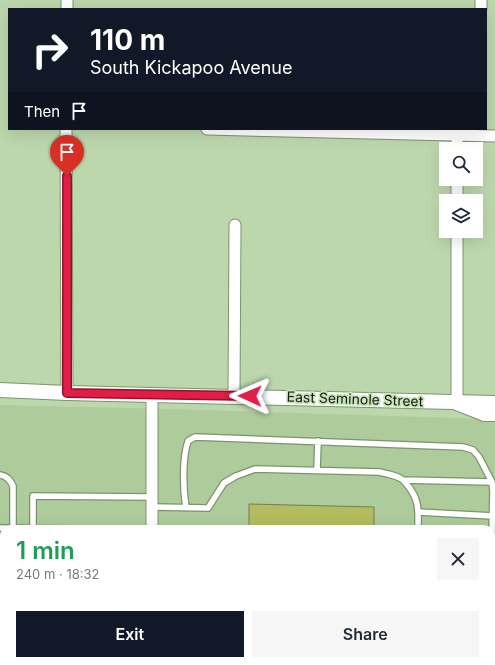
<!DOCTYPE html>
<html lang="en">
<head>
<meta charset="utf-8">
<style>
  body { margin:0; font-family:Inter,sans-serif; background:#f6f6f7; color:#1f2937; height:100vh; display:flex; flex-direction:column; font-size:15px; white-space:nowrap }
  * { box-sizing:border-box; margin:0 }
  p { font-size:13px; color:#747a83 }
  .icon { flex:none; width:22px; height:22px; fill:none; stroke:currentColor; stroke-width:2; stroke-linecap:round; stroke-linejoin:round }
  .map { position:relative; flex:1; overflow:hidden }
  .sheet { position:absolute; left:0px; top:525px; width:495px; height:140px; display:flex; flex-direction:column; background:#fff; border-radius:12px 12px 0 0; box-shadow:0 4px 16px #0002 }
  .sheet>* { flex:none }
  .banner { position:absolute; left:8px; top:8px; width:479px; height:122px; border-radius:0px; box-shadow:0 4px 16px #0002; background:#111827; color:#fff; overflow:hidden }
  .tools { position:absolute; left:439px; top:142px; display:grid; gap:8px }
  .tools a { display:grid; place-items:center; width:44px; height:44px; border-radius:0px; background:#fff; box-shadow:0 4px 16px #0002; font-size:20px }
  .pin { position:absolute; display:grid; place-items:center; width:34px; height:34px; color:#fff; margin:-41px -17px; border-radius:50% 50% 50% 0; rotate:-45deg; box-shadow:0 0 4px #0007 }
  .pin .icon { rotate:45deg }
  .me { position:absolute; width:44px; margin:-22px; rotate:271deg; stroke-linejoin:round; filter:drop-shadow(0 0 3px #0008) }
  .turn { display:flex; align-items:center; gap:14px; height:84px; padding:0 16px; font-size:18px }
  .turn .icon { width:52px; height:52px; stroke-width:2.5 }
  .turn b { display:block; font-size:28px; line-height:34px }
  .then { display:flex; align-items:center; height:38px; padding:0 16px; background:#0003; gap:8px; font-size:15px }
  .round { display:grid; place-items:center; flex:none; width:42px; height:42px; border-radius:0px; background:#f6f6f7 }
  .summary { display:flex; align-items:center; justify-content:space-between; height:68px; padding:0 16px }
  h1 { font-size:24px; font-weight:600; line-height:30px; color:#1e9e55 }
  .primary-button { display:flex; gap:8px; margin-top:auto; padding:8px 16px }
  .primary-button a { flex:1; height:46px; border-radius:0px; background:#111827; color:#fff; font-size:16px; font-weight:600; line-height:46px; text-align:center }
  .primary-button a+a { background:#f6f6f7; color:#1f2937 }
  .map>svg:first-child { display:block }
</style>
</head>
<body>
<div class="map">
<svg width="495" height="665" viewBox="0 0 495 665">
  <rect width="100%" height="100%" fill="#bdd7ad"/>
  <path fill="#adcb9b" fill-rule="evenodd" d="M0 405 170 409 486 419 495 422V665H0ZM4 529H491V661H4Z"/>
  <path fill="#b3bc5f" stroke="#777c50" d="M249 504 374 507V529H246L249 528Z"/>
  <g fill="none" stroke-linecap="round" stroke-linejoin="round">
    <defs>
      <path id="service" d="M317 470 318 441
        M0 475C7 476 10 480 13 486V528
        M403 480 492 482
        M153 507 208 508 224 483 236 476 255 469 379 472C387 474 397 475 403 480 405 482 407 485 409 487 420 502 418 512 418 529
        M186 508C183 489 182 459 188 441L195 437 463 447 473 450 479 457 492 482 493 492 491 574
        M418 512 493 516
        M0 528 70 529
        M33 528V496L152 497
        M0 596H4
        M0 628H4
        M438 661V665"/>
      <path id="minor" d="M481 0V9
        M67 9V0
        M66 129 67 393
        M207 129 495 136
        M457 135V149
        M457 179V201
        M457 231V402
        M152 394V529
        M234 396 235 225
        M491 620H495
        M30 665 33 661"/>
      <path id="tertiary" d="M0 390 67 393 495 403"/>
      <path id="secondary" d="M457 402 485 413H495"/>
    </defs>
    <use href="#service" stroke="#7c946d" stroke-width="8"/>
    <use href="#minor" stroke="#7c946d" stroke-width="13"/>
    <use href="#tertiary" stroke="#7c946d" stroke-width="16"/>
    <use href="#secondary" stroke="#7c946d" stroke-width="18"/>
    <use href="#service" stroke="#fff" stroke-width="5.5"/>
    <use href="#minor" stroke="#fff" stroke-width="11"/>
    <use href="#tertiary" stroke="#fff" stroke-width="14"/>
    <use href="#secondary" stroke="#fff" stroke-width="16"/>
  </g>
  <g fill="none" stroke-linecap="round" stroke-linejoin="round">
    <defs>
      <path id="route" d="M67 176V393L250 396"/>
    </defs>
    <use href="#route" stroke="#92132f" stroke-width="10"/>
    <use href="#route" stroke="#e11d48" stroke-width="7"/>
  </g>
  <g text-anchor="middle" stroke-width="3.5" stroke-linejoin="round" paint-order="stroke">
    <g font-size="14" fill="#111a0b" stroke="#c9e4ba">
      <text transform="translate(355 399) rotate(2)" y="5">East Seminole Street</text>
    </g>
  </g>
</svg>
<div class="tools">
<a><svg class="icon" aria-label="search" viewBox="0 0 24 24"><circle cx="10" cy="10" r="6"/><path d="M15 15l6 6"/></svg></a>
<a><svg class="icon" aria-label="layers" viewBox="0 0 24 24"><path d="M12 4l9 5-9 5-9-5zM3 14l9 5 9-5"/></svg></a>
</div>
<div class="pin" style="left:67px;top:176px;background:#d93025"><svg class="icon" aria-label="arrive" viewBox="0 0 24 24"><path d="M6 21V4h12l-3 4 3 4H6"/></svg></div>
<svg class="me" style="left:250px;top:396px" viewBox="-20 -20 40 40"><path d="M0-17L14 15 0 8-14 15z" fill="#e11d48" stroke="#fff" stroke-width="4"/></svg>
<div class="banner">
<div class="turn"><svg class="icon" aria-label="right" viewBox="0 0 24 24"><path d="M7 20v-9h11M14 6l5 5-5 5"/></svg><div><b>110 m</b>South Kickapoo Avenue</div></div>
<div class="then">Then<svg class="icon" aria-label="arrive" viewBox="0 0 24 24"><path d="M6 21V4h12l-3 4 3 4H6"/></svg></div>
</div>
<section class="sheet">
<div class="summary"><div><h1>1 min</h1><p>240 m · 18:32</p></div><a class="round"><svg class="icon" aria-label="close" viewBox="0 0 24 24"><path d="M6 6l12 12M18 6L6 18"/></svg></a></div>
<div class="primary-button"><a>Exit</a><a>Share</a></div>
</section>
</div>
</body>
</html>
